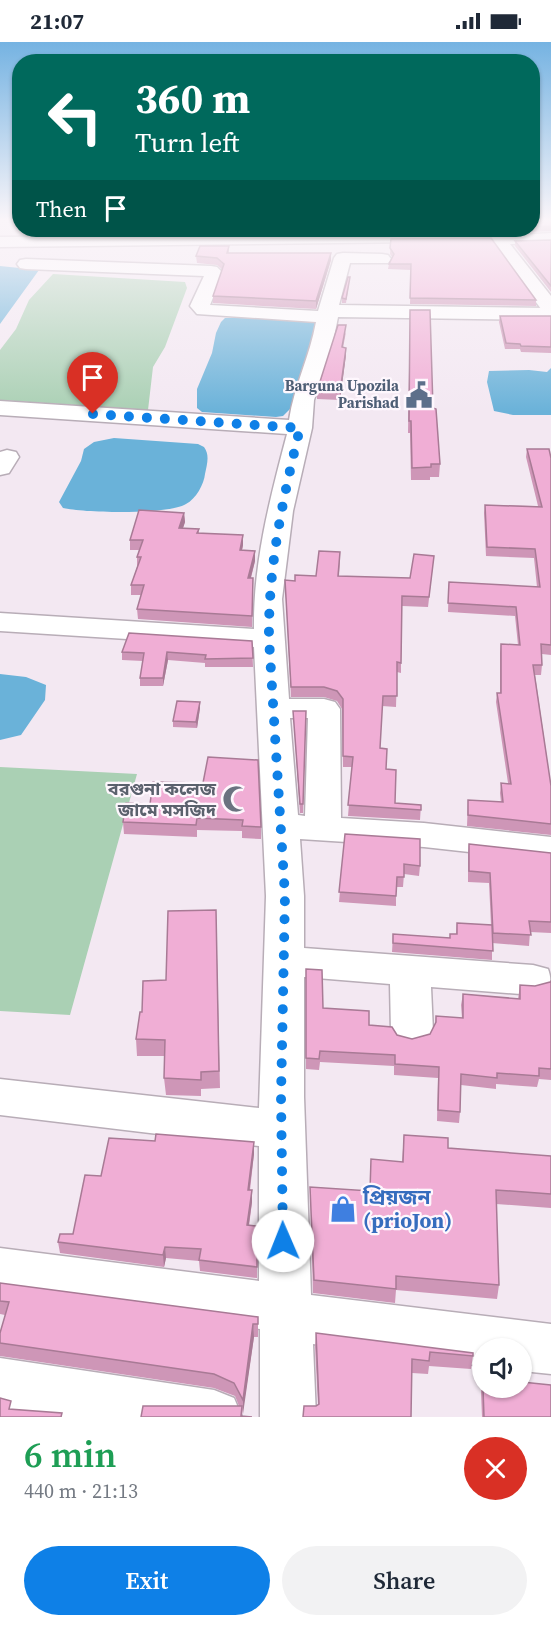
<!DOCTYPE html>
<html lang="en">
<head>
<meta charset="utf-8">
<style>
  body { margin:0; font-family:"Source Serif 4","Noto Sans Bengali",serif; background:#f2f2f3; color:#1f2937; height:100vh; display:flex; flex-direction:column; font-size:22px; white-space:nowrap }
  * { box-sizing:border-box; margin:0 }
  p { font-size:20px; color:#747a83 }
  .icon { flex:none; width:33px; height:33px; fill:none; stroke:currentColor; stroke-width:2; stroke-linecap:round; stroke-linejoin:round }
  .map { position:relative; height:1375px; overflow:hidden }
  .panel { display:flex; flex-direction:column; background:#fff; flex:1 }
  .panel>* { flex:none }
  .guide { position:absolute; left:12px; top:12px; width:528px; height:183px; border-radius:24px; box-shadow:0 2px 4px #0004; background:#00695c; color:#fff; overflow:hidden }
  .tools { position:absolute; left:472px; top:1296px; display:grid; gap:12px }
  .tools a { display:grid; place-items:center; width:60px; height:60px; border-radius:50%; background:#fff; box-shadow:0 2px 4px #0004; font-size:30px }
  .pin { position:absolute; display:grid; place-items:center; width:51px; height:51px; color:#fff; margin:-62px -26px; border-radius:50% 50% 50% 0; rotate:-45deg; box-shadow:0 0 6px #0007 }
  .pin .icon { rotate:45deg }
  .me { position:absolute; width:66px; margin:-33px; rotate:359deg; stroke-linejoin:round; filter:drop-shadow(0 0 4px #0008) }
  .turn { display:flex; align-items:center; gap:21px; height:126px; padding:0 24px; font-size:27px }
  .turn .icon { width:78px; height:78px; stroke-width:2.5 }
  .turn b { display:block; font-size:42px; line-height:51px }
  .then { display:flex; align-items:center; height:57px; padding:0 24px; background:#0003; gap:12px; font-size:22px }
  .round { display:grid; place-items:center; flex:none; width:63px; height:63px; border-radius:32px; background:#f2f2f3 }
  .overview { display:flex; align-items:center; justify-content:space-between; height:102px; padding:0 24px }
  h1 { font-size:36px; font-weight:600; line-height:45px; color:#1e9e55 }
  .action { display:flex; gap:12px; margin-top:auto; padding:12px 24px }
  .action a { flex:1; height:69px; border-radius:36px; background:#0e80e7; color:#fff; font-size:24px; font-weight:600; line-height:69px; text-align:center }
  .action a+a { background:#f2f2f3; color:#1f2937 }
  .status { display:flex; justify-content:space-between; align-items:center; height:42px; padding:0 30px; background:#fff; direction:ltr }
  .status svg { height:16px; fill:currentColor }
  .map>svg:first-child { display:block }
</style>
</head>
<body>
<div class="status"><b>21:07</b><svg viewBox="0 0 49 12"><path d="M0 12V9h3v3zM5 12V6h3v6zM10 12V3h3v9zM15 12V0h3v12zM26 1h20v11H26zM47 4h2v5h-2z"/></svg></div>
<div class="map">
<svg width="551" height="1375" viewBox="0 0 551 1375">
  <rect width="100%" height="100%" fill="#f3e8f2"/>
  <path fill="#aad0b4" d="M53 232 185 240 187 246 165 305 153 325 148 368 0 358V308L16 287 29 258Z
    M0 725 137 732 70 973 0 969Z"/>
  <path fill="#6ab2d9" d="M44 188H122L119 193 109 194 45 193 42 192Z
    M233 188H370L371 189 357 193H246L235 192Z
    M0 224 39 228 0 282Z
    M251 275 314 278 319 282 291 366 283 374 276 375 202 370 197 366V347L212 311 216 291 221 280 225 276Z
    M551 326V373H513L494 369 487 340 489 329 529 328 547 330Z
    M114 396 198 402 204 405C210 413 207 422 205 432 204 442 196 457 186 462 168 473 85 471 63 466L59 460 81 419 84 407 94 400Z
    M0 632 26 635 46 643 45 658 21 693 0 698Z"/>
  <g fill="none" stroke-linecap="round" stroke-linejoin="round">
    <defs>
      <path id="minor" d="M497 191 504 194 551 191V201L510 202 503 199 0 205V195Z
        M343 211 382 212 388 213 391 217 388 221H350L339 263 551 266V278L338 275 332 305 314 358 312 386 293 469 282 557 289 657H324L335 660 340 667 341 776 424 781 551 795V819L424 805 300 797 304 854V906L533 923 548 927C551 935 551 941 548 949L533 953 431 945 433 990 427 1002 412 1006 397 1002 391 990 390 942 304 935V1055L311 1253 551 1282V1332L522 1329V1306H483V1324L313 1302 316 1375H260V1287L0 1252V1206L259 1239V1104L0 1073V1037L259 1066 266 854 254 605 0 589V571L254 587C253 521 270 456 287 392L0 373V359L289 378C294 344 310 314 316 280L197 272 190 264 204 234 26 227 20 226 17 222 20 218 26 217 211 224 217 225 223 231 210 263 318 269 334 216 337 212ZM290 676H308L305 774 298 773Z
        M7 408 16 410 19 415 9 431 0 433V410Z
        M0 1316 214 1348 234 1356 242 1375H42L0 1368Z"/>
      <path id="major" d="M483 188H499L551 254V273L544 271Z"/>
    </defs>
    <use href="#minor" stroke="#b8adb7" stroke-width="3"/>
    <use href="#major" stroke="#b8adb7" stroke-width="3"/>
    <use href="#minor" fill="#fff" fill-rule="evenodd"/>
    <use href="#major" fill="#fff" fill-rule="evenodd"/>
  </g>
  <path fill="#ce96b7" d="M390 188H471L470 189 390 190Z
    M391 197 536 258V264L410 262 411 228 388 227 389 222 392 215 390 212Z
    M551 198V250L515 204V199Z
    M229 204V211H331V218L316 267 213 261V254L223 228 217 223 197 221 196 214Z
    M350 235 346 261H342V256Z
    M410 268 433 366 440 422 439 435H430V438H411L410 391H408Z
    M500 274H551V311L521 310 520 307H505L499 280Z
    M346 290 343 306H346V313L340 358 317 357V349Z
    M527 407 551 416V613L542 612V623L541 633H535L551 744V793L467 784 468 758 501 760 500 751 501 741H508L496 660 497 651H500V611L501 602 518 603 515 574 448 570 449 540 537 545 534 516 486 514 484 471 485 463 538 464 526 415Z
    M184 471 185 480 183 486 199 487V491L243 503 242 508 255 519 251 536 253 546 252 585 138 577 137 567 141 553H131V543L137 525V515L139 508H130V498Z
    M340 519 339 534 410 536 433 523 428 565 402 564 401 621V631L397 630 396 665 382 664 380 706 395 761 421 763 420 778 348 774 352 725H343L342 667 337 659 324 655H291L285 538 295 539 316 534Z
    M252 599 253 625H205V621L168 618 163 644H140V636L143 619 122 618V610Z
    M200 660V666L197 686 173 685V679Z
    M293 669H306L303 771H300Z
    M153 740 261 785V797L242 796V789L197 788V795L124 792 123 780 150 762Z
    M345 792 420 824 419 834 404 832 403 845H396V864L339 860Z
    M469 802 551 811V891L530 890 529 904 492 901V918L392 910 393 892 450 896 456 892 457 881 491 883 489 841 468 840V812Z
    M216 868 220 1046 201 1047V1054L166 1053 164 1036 165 1014H137L136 997 142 970 166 938Z
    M306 927 323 966 397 993 412 997 430 992 435 982 436 974 462 976 461 963 463 952 518 957 520 943 535 944 550 940 551 939V1038L539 1037 537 1045 496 1042V1047L461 1043 460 1070 459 1081 437 1079 438 1036 394 1033V1024L320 1020 319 1028 306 1027Z
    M404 1093 448 1106 551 1114V1166L496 1162 499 1243 497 1257 396 1248 395 1261 313 1251 310 1145 369 1149 402 1120Z
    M155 1099 254 1100V1112L250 1148H252V1160L249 1184H257V1236L200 1229 199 1219 166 1216 164 1225 60 1211 58 1200 73 1192 101 1134Z
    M0 1241 258 1275V1295H254L242 1374 141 1375 239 1364 235 1354 214 1346 0 1314V1291L5 1273 0 1272Z
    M316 1291 473 1314 471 1327 429 1324 428 1332 412 1331 316 1364 318 1363 315 1305Z
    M483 1337 551 1343V1342V1375H482L481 1350Z"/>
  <path fill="#a87a95" d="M551 184V189L529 190V188H532V185Z
    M331 211V218L316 267V259Z
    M346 306V313L340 358V350Z
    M184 471 185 480 180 495 179 486Z
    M243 493V503L240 518V508Z
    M255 509V519L248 546V536Z
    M167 610 168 618 163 644V636Z
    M200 660V666L197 686 196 680Z
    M254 1100V1112L248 1159V1148Z
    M252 1148V1160L247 1195V1183Z
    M165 1205 166 1216 164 1225 163 1213Z
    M253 1282 254 1295 243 1372V1358Z"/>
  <path fill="#f0aed5" stroke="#a87a95" stroke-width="1.5" d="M532 177H551V184L532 185Z
    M491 196 536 258 410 256 411 222H389L394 212 390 206 391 197Z
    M551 198V244L515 199Z
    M200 204H229L227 211H331L316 259 213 254 224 222 217 216 196 214Z
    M348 235H350L346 257 342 256Z
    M410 268H430L433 366 436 367 440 422H431V425L412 426 411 379H409Z
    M500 274H551V305L521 304 520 302 506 301Z
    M338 283H346L342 305 346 306 340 350 317 349Z
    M527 407H549L551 416V603L541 602 542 623H533L551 744V782L468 773V758L503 760 501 741 511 742 497 651H501V602L520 603 516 565 448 561 449 540 540 545 535 507 487 505 485 463 542 465Z
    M139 468 184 471 179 486 199 487 197 491 243 493 240 508 255 509 248 536H253L252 574 137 567 144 543H131L141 515H137L143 498H130Z
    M319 509 340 510 338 534 410 536 414 512 434 514 429 555 402 554 401 621 397 620V654H383L380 706 387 707 386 727 396 728 395 761 421 763V768L348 763 353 715 343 714V657L337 649 324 645H291L285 538 295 539V533L316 534Z
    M129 591 252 599 253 616 205 617 206 613 167 610 163 636H140L144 611 122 610Z
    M177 659 200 660 196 680 173 679Z
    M293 669H306L303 762H300Z
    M208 715 258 718 261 785 242 784 243 778 197 776 196 783 123 780 126 761 150 762 153 740 203 741Z
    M345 792 420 797V824L404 822V835H397L396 854 339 850Z
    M469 802 551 811V880L529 879 531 893 493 891 490 831 469 829Z
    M216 868 219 1029 201 1030V1038L164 1036 165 998 136 997 140 970H142L143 939 166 938 168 869Z
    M457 881 492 883 493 909 393 901V892L450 896V892H457Z
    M306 927 322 928 323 966 369 969V983L392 985 397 993 412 997 430 992 436 980V974L463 976V952L520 957V943L535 944 550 940 551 939V1027L539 1026V1034L497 1031V1036L461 1032 460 1070 438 1068 439 1025 395 1022V1013L320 1009 319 1017 306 1016Z
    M156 1092 254 1100 248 1148H252L247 1183 257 1184V1225L199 1218 201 1207 165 1205 163 1213 58 1200 60 1192H73L85 1133 101 1134 109 1096 155 1099Z
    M404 1093 448 1096V1106L551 1114V1152L496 1148 499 1243 396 1234V1247L314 1238 310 1145 370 1149 371 1117 403 1120Z
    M0 1241 258 1275V1282H253L243 1358 234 1341 214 1332 0 1301V1291L9 1260 0 1259Z
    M316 1291 473 1311V1314L430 1310 429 1319 412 1317 411 1375H303L304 1364H316L319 1362Z
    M522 1340 551 1343V1375H484L483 1346H522Z
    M0 1356 11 1359 9 1367 62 1371 61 1375H0Z
    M143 1364H242L241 1374 252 1375H141Z"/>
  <linearGradient id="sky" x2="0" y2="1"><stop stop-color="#75b3e2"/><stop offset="0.48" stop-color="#faf5f9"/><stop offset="1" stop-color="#faf5f9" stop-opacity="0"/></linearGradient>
  <rect width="551" height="370" fill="url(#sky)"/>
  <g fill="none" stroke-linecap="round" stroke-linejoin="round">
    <path stroke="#0e80e7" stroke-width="10" stroke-dasharray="0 18" d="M93 372 300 386C283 456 268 525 269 597L285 854 281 1055 283 1199"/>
  </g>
  <defs>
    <symbol id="civic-bare" viewBox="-9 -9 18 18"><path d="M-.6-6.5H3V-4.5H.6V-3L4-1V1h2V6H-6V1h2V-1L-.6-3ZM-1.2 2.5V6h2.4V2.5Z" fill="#5c6f8a" stroke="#fef7fd" stroke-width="2.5" paint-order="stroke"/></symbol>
    <symbol id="mosque-bare" viewBox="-9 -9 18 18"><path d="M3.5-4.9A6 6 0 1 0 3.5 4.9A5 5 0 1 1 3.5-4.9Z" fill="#6b7280" stroke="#fef7fd" stroke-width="2.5" paint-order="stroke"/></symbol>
    <symbol id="shop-bare" viewBox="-9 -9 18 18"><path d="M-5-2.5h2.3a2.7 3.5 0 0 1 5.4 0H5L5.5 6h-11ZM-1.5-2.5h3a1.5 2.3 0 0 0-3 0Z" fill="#3f7fe0" stroke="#fef7fd" stroke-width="2.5" paint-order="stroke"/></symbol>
  </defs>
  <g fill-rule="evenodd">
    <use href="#civic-bare" x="400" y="334" width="38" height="38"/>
    <use href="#mosque-bare" x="217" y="738" width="38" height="38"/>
    <use href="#shop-bare" x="324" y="1148" width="38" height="38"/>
  </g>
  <g text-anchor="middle" stroke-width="4.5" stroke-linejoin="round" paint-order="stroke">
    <g font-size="15" font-weight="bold" fill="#4e5e75" stroke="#fef7fd" text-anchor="end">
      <text x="399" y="349">Barguna Upozila<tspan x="399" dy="17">Parishad</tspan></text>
    </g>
    <g font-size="18" font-weight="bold" fill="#5b616d" stroke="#fef7fd" text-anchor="end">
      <text x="216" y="753">বরগুনা কলেজ<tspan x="216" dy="21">জামে মসজিদ</tspan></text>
    </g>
    <g font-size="21" font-weight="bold" fill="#366cbe" stroke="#fef7fd" text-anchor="start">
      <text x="363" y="1162">প্রিয়জন<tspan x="363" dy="24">(prioJon)</tspan></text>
    </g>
  </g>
</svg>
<div class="tools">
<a><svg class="icon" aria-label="sound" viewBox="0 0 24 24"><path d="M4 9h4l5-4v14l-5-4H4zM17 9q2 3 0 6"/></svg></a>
</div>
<div class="pin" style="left:93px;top:372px;background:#d93025"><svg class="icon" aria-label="arrive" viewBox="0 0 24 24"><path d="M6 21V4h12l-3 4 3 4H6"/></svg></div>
<svg class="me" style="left:283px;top:1199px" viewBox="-20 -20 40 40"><circle r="19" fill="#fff"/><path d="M0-13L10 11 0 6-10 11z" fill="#0e80e7"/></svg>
<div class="guide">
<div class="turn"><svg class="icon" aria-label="left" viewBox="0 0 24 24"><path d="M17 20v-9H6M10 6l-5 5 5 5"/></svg><div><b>360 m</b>Turn left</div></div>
<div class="then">Then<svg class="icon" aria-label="arrive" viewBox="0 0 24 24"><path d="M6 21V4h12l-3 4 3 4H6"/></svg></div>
</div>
</div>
<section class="panel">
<div class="overview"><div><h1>6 min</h1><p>440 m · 21:13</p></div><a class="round" style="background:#d93025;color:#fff"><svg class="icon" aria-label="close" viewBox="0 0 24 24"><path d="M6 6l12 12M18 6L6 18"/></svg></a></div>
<div class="action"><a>Exit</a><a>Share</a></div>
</section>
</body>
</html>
